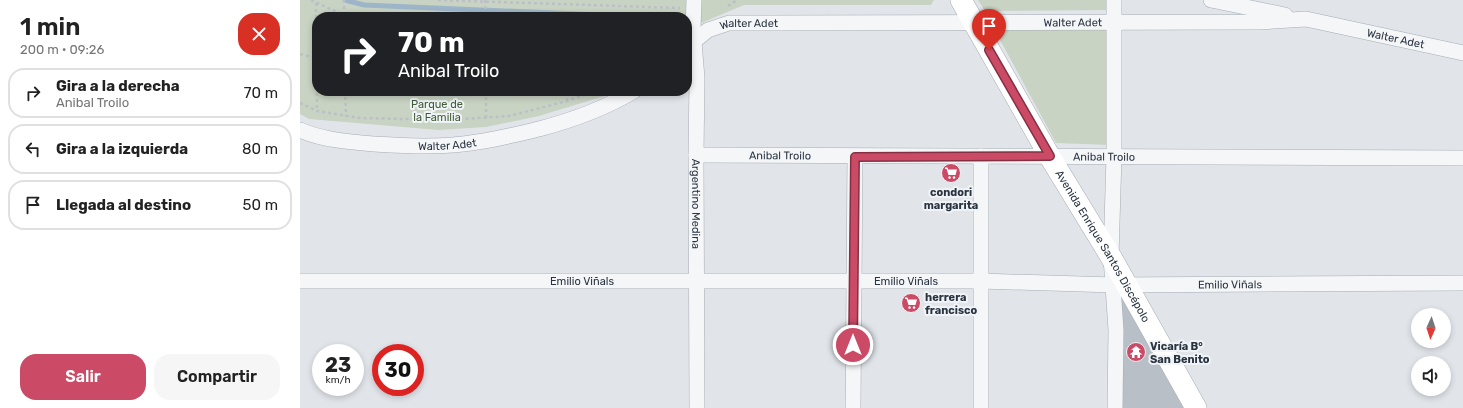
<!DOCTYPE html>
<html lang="es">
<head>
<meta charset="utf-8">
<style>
  body { margin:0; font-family:Rubik,sans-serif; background:#f6f6f6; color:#222; height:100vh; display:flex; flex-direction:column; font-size:15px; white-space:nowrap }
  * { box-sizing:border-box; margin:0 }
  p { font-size:13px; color:#767676 }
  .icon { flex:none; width:22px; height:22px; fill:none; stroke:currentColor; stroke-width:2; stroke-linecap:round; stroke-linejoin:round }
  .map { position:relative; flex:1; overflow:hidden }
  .sheet { display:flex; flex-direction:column; background:#fff; width:300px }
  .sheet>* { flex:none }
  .top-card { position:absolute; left:12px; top:12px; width:380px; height:84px; border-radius:16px; box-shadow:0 2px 6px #0003; background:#202124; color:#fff; overflow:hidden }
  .needle { width:26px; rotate:183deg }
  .buttons { position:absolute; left:1111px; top:308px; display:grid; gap:8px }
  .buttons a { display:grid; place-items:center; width:40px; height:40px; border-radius:50%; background:#fff; box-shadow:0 2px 6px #0003; font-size:20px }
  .speed { position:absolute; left:12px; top:344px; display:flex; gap:8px; font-size:20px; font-weight:700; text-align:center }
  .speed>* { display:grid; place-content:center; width:52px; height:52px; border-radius:50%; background:#fff; box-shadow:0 2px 6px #0003; line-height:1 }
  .speed small { font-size:10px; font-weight:400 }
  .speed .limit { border:6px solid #d22; background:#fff; color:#111 }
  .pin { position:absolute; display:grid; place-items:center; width:34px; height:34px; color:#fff; margin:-41px -17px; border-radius:50% 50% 50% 0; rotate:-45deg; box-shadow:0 0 4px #0007 }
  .pin .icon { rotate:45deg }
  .me { position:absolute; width:44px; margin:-22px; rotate:0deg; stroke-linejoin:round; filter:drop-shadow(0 0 3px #0008) }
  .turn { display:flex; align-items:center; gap:14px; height:84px; padding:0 20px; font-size:18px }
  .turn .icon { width:52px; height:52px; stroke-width:2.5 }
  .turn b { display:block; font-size:28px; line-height:34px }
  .round { display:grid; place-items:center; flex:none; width:42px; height:42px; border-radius:16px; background:#f6f6f6 }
  .headline { display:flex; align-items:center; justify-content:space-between; height:68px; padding:0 20px }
  h1 { font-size:24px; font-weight:600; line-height:30px }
  .cta { display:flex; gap:8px; margin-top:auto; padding:8px 20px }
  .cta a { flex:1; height:46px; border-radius:16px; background:#cb4a66; color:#fff; font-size:16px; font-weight:600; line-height:46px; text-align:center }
  .cta a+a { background:#f6f6f6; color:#222 }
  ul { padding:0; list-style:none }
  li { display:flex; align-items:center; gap:12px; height:50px; margin:0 8px 6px; padding:0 12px; border:2px solid #e0e0e0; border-radius:16px }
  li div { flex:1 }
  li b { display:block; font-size:15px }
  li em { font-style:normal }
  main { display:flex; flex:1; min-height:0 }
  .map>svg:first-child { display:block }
</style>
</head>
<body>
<main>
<section class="sheet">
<div class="headline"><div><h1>1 min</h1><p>200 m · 09:26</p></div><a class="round" style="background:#d93025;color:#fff"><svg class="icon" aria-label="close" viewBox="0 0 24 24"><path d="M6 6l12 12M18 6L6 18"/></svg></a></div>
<ul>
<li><svg class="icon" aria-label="right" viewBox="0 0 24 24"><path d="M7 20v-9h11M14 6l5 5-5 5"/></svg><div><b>Gira a la derecha</b><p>Anibal Troilo</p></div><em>70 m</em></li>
<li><svg class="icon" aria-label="left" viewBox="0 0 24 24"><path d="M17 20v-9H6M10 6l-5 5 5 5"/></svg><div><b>Gira a la izquierda</b></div><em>80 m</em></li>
<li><svg class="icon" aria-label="arrive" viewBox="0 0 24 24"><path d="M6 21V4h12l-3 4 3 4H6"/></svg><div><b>Llegada al destino</b></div><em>50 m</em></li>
</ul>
<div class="cta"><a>Salir</a><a>Compartir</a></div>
</section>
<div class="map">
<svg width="1163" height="408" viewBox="0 0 1163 408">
  <rect width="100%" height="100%" fill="#e1e5ea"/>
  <path fill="#c8d3c3" d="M0 0H634L631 5H444L387 29V17H17V91H315L311 94 239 116 186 127 138 130 9 119 0 114Z
    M678 0H809V10L685 11Z
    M812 26 810 145 756 143 693 27Z"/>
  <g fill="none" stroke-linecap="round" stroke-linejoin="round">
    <path stroke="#9db5c8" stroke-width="5" d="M45 0 64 5 347 17"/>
  </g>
  <path fill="#b9bfc6" d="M820 295 884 408H820Z"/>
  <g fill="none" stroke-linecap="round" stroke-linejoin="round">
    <defs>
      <g id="minor">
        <path id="s1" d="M394 0 393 30 397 78 396 155 397 408"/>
        <path d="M814 0V156L811 257 816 330 815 408"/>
        <path d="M911 0 985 15"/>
        <path id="s2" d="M387 47 408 30 429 23 960 22 1006 19 1163 53"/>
        <path id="s3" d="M0 130C23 140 49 142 74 144 108 146 143 148 177 142 198 139 218 134 239 129 273 120 304 109 334 91"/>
        <path id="s4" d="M396 155 1163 158"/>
        <path id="s5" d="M0 281H680L814 285 1163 283"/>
        <path d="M553 408 555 157"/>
        <path d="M681 408V156"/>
      </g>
      <g id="secondary">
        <path id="s6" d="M661 0 750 157 811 257 896 408"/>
      </g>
    </defs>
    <use href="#minor" stroke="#a6acb4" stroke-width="16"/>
    <use href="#secondary" stroke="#a6acb4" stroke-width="22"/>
    <path stroke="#bbc0c5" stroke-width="2.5" stroke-dasharray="3 3" stroke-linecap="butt" d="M11 0 48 17
      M44 0V17
      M138 0 380 8
      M185 0 186 17
      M16 3 17 111
      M428 6 437 0
      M0 54 16 58
      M45 91 46 116
      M186 91V118
      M267 101V91
      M0 103 17 111 60 118 148 120 209 116 267 101 293 92"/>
    <use href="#minor" stroke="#f4f6f8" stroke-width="15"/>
    <use href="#secondary" stroke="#fff" stroke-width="21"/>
  </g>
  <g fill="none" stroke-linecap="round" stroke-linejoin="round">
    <defs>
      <path id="route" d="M553 345 555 157 750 156 689 50"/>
    </defs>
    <use href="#route" stroke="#843042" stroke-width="10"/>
    <use href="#route" stroke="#cb4a66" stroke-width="7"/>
  </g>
  <defs>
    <symbol id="supermarket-disc" viewBox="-11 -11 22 22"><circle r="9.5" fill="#cb4a66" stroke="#f1f4f7"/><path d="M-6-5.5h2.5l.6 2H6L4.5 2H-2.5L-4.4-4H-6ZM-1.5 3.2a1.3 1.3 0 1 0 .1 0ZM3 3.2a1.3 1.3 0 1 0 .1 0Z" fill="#fff"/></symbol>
    <symbol id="temple-disc" viewBox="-11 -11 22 22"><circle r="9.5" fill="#cb4a66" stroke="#f1f4f7"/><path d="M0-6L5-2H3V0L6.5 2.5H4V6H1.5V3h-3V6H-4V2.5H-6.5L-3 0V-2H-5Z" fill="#fff"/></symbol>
  </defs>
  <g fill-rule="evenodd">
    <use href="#supermarket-disc" x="640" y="162" width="22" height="22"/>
    <use href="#supermarket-disc" x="600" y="292" width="22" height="22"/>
    <use href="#temple-disc" x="825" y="341" width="22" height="22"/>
  </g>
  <g text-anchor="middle" stroke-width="4" stroke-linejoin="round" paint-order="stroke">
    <g font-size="11" fill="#2a3441" stroke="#f1f4f7">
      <text dy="4" stroke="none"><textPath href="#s2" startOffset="393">Walter Adet</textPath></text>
      <text dy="4" stroke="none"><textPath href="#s2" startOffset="69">Walter Adet</textPath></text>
      <text dy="4" stroke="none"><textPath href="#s2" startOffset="718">Walter Adet</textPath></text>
      <text dy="4" stroke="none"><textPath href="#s3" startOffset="149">Walter Adet</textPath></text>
      <text dy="4" stroke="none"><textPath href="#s4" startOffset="84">Anibal Troilo</textPath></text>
      <text dy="4" stroke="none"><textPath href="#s4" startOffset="408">Anibal Troilo</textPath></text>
      <text dy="4" stroke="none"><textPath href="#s1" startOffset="204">Argentino Medina</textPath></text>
      <text dy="4" stroke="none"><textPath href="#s6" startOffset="284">Avenida Enrique Santos Discépolo</textPath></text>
      <text dy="4" stroke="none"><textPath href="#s5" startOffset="282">Emilio Viñals</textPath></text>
      <text dy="4" stroke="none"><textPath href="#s5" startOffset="606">Emilio Viñals</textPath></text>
      <text dy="4" stroke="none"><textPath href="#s5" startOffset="930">Emilio Viñals</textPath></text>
    </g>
    <g font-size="11" fill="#415c38" stroke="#f1f4f7">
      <text x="137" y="108">Parque de<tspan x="137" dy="13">la Familia</tspan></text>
    </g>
    <g font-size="11" font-weight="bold" fill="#2a3441" stroke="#f1f4f7" text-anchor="start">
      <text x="651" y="196" text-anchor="middle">condori<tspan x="651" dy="13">margarita</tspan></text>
      <text x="625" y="301">herrera<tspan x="625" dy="13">francisco</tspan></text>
      <text x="850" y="350">Vicaría B°<tspan x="850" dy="13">San Benito</tspan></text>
    </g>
  </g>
</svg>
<div class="buttons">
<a><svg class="needle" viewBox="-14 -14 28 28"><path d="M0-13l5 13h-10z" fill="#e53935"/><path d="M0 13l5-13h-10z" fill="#767676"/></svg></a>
<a><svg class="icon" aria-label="sound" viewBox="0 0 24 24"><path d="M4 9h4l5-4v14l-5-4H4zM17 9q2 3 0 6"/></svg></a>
</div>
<div class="speed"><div>23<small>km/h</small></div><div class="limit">30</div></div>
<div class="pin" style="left:689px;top:50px;background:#d93025"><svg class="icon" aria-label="arrive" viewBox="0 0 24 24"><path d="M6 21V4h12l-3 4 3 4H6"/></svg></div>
<svg class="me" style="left:553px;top:345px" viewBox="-20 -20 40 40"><circle r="17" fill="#cb4a66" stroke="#fff" stroke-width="3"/><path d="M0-11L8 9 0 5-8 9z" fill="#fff"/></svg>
<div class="top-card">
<div class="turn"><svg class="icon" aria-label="right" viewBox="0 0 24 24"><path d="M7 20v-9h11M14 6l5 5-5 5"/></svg><div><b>70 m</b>Anibal Troilo</div></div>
</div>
</div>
</main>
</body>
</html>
